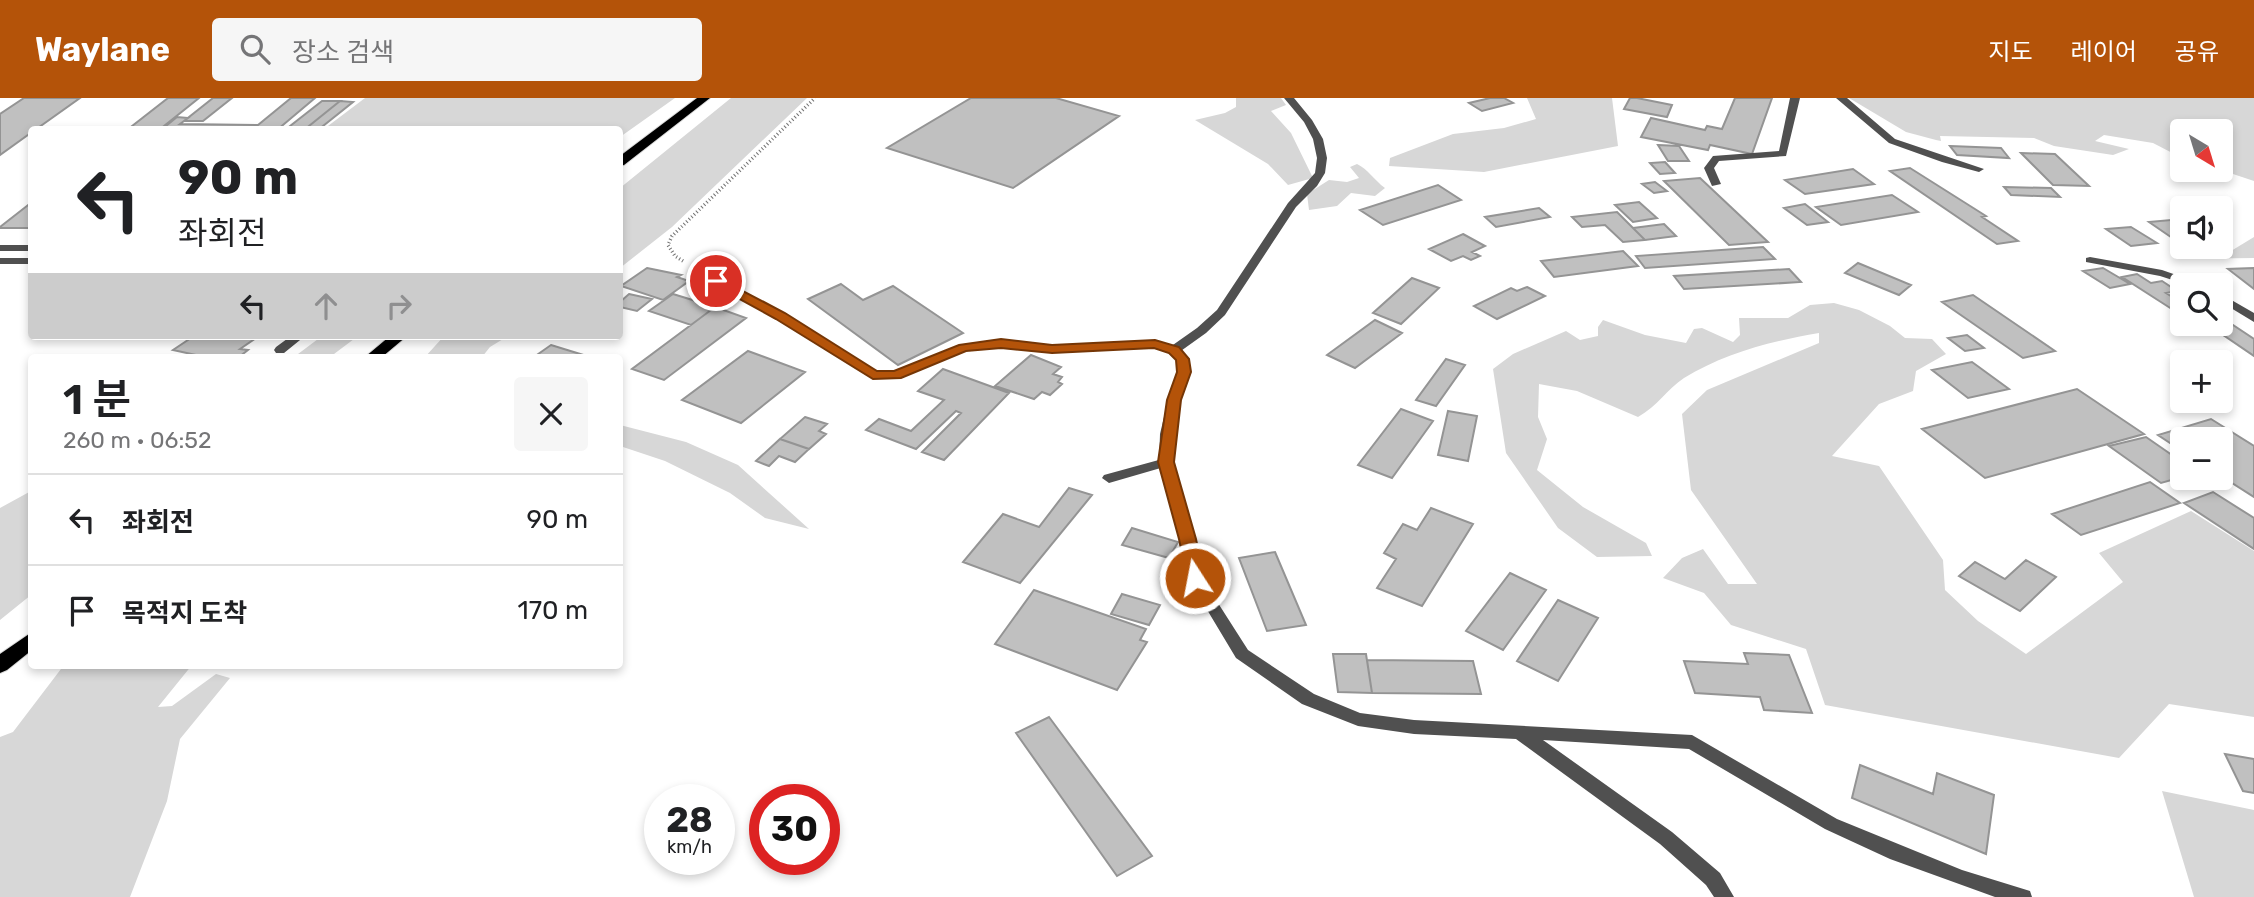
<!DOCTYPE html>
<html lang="ko">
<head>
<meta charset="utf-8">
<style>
  body { margin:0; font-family:Rubik,"Noto Sans KR",sans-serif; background:#f6f6f6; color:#202124; height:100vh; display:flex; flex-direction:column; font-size:26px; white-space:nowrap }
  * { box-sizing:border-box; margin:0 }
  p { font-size:23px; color:#757577 }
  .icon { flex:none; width:38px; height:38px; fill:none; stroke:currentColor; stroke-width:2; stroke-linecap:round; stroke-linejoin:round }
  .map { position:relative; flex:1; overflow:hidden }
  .sheet { position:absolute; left:28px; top:256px; width:595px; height:315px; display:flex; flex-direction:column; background:#fff; border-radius:7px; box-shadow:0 4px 10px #0003 }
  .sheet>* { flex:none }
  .top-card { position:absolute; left:28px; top:28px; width:595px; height:214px; border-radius:7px; box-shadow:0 4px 10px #0003; background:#fff; color:#202124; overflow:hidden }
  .needle { width:46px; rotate:142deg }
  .buttons { position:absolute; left:2170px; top:21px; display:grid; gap:14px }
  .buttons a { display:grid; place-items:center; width:63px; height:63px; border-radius:7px; background:#fff; box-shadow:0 4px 10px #0003; font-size:35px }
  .speed { position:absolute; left:644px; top:686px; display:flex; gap:14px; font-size:35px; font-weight:700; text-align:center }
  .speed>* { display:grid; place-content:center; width:91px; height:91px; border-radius:50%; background:#fff; box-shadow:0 4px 10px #0003; line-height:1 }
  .speed small { font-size:18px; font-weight:400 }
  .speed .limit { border:10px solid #d22; background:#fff; color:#111 }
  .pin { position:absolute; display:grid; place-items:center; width:60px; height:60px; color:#fff; margin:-30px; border:4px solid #fff; border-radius:50%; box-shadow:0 2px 7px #0007 }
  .me { position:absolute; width:77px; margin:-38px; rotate:349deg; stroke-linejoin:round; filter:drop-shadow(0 0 5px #0008) }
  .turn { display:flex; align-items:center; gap:24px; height:147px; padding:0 35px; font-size:32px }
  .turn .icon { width:91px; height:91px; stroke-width:2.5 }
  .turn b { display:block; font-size:49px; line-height:60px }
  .lanes { display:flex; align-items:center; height:66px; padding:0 35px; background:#0003; justify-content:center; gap:35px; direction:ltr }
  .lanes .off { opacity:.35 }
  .round { display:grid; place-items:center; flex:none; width:74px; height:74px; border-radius:7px; background:#f6f6f6 }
  .summary { display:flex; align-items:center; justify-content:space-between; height:119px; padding:0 35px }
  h1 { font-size:42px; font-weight:600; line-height:52px }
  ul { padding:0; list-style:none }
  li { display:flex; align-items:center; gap:21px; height:91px; padding:0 35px; border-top:2px solid #e0e0e0 }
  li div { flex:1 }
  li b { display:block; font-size:26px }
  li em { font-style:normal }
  header { display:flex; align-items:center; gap:42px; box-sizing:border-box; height:98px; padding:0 35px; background:#b45309; color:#fff }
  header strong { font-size:33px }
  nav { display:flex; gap:38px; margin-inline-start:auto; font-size:24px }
  .search { width:490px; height:63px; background:#f6f6f6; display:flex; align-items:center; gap:18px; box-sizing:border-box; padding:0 24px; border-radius:7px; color:#757577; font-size:26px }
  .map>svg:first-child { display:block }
</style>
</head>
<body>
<header>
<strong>Waylane</strong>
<div class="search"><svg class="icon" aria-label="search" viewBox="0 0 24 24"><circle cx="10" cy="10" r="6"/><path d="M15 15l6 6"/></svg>장소 검색</div>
<nav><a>지도</a><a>레이어</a><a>공유</a></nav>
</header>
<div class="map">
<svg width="2254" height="799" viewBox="0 0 2254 799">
  <rect width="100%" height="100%" fill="#fff"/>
  <path fill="#d7d7d7" d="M365 0H675L620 39V32L324 31Z
    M731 0H807L672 129 620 170V90Z
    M1236 0H1281L1286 7 1271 13 1291 35 1313 80 1288 87 1268 66 1195 22 1225 15 1236 9Z
    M1527 0H1612L1618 48 1484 74 1389 68 1390 60 1453 36 1504 30 1536 21Z
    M1849 0H2254V83L2221 72V33H2182V60L2153 45 2104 37 2095 43 2129 51 2113 57 2054 48 2034 40 1940 38 1941 43 1936 42 1906 34Z
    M1357 66C1368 71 1374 82 1385 90L1375 98 1351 95 1337 108 1309 112 1307 96 1329 82 1347 84 1359 80 1350 69Z
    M2254 139V160L2173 161 2231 153Z
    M1834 205 1859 212 1890 228 1905 240 1932 241 1946 256 1916 273 1913 293 1879 306 1832 358 1879 368 1943 462 1945 492 1978 523 2026 556 2123 484 2099 455 2191 413 2254 453V619L2169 606 2119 660 1825 607 1806 551 1731 527 1704 495 1663 480 1682 460 1703 451 1728 486H1757L1691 392 1682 316 1707 292 1819 245V235C1772 243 1725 255 1684 280 1667 291 1658 308 1638 319L1577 293 1539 286 1538 319 1547 341 1537 372 1583 409 1646 445 1652 458 1597 459 1558 430 1506 355 1493 271 1513 256 1566 233 1580 242 1598 238V229L1603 222 1645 237 1686 245 1694 231 1702 230 1733 244 1740 237 1739 220H1788L1810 207Z
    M322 238H358L330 259H294Z
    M444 238H508L490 249 482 259H425Z
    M620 327 686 344 738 367 809 431 765 420 730 395 665 363 620 348Z
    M31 393V497L0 522V410Z
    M64 567H192L158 609 172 608 216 576 230 580 180 641 167 703 130 799H0V639L13 634Z
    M2162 693 2254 712V799H2194Z"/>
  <path fill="#c0c0c0" stroke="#949494" stroke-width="2" d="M24 0H80L35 32H32V34L0 57V16Z
    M168 0H199L159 32H127Z
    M213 0H232L203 23H184Z
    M291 0H315L277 32H161L177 19 188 20 180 26 258 27Z
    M971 0H1056L1119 18 1013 90 887 50Z
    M1490 0H1504L1513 5 1482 13 1469 5Z
    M1630 0H1637L1672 7 1667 19 1624 11Z
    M1735 0H1772L1752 56 1710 47 1708 52 1641 39 1651 20 1705 32 1707 28 1722 31Z
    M322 3H340L304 32H285Z
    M340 3 353 4 318 32H304Z
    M1658 47 1679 48 1689 63H1668Z
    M1950 48 2001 50 2009 60 1957 57Z
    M2021 55 2055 56 2089 88 2053 87Z
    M1665 64 1675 75 1660 76 1650 65Z
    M1910 70 1986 118 1982 119 2018 143 1997 146 1890 73Z
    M1853 71 1874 86 1805 96 1785 82Z
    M1700 80 1768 144 1729 147 1664 83Z
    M1655 84 1667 93 1654 95 1642 86Z
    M1438 87 1461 102 1383 127 1360 112Z
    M2004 89 2051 90 2060 99 2011 97Z
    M1892 97 1918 114 1841 127 1816 109Z
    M32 104V130H0V129Z
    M1639 104 1657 120 1633 124 1615 107Z
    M1805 106 1828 124 1807 127 1784 110Z
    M1539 110 1550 119 1496 129 1485 119Z
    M1617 114 1645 142 1623 144 1605 127 1582 129 1572 119Z
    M2182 121 2181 146 2149 124Z
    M1664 126 1676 138 1645 142 1633 130Z
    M2131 129 2157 145 2131 148 2106 131Z
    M1463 136 1485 148 1472 154 1480 158 1471 162 1463 158 1451 163 1429 151Z
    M1763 149 1775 161 1645 170 1636 158Z
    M1623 153 1638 168 1554 179 1541 163Z
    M1858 165 1911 187 1899 197 1845 175Z
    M647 170 681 177 677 179 689 183 663 202 621 188Z
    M2103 170 2130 186 2110 190 2083 173Z
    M2254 170V191L2228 171Z
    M1789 171 1801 184 1684 191 1674 178Z
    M2137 176 2151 185 2162 183 2177 193 2166 195 2182 205V214L2178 215 2122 179Z
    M1412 180 1439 190 1401 226 1373 215Z
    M841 186 863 202 893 188 963 235 898 267 808 201Z
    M1527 189 1545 198 1497 221 1474 208 1511 190 1517 193Z
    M629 196 652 201 637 213 620 209V204Z
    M673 196 715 209 691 227 649 213Z
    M1973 197 2055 253 2023 260 1942 204Z
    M715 209 746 220 664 282 632 271Z
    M2221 219 2254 241V258L2207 226H2221Z
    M1375 222 1402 235 1355 270 1327 257Z
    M1967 237 1984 250 1965 253 1948 240Z
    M194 238H259L240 251 248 252 239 259H205L173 252Z
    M551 247 590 259H534Z
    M748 253 805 274 741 325 682 302Z
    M1031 257 1061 269 1053 276 1062 279 1058 284 1062 286 1050 297 1042 294 1034 301 995 288Z
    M1446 261 1465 267 1436 308 1416 302Z
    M1972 264 2009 291 1968 300 1932 272Z
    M943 271 1009 295 944 362 922 354 961 315 956 313 916 351 866 332 879 321 911 333 944 302 918 293Z
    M2077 291 2144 336 1985 380 1922 331Z
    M1401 311 1433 323 1392 380 1358 367Z
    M1448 313 1477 318 1468 363 1438 357Z
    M805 319 827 326 819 333 826 336 809 351 780 341Z
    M2211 321 2254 348V399L2221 378V341H2182V353L2158 337Z
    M2146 339 2182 364V379L2161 385 2109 348Z
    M780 341 809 351 795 364 779 358 769 368 756 363Z
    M2150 384 2180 405 2081 437 2052 416Z
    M1069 390 1092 397 1020 485 963 464 1003 416 1039 429Z
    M2213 394 2254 420V451L2184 405Z
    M1431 410 1473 426 1422 508 1377 490 1396 461 1384 455 1403 426 1417 432Z
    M1132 430 1178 444 1169 460 1122 447Z
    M1275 454 1306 527 1267 533 1239 460Z
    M2026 462 2056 479 2020 513 1959 478 1975 464 2005 481Z
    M1510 475 1546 492 1503 552 1466 533Z
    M1034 492 1146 531 1140 542 1147 544 1117 592 995 546Z
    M1122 496 1160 507 1149 527 1111 516Z
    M1558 502 1598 520 1558 583 1517 563Z
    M1744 555 1789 557 1812 615 1764 612 1760 599 1695 595 1684 563 1748 566Z
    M1333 556H1366L1372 595 1338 594Z
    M1367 562 1473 563 1481 596 1372 595Z
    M1049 619 1152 758 1117 778 1016 635Z
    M2225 656 2254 661V695L2243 693Z
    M1860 667 1933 696 1937 675 1994 697 1986 756 1852 700Z"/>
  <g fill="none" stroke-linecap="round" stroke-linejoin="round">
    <defs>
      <path id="primary" d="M697 0H710L624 67 620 68V58Z
        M390 238H407L382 259H365Z
        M32 534V552L7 572 0 575V556Z"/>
    </defs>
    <use href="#primary" stroke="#dbdbdb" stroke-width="2"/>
    <path stroke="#727272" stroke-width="3.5" stroke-dasharray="1 2.5" stroke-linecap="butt" d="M683 163 675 158 668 147 672 138 815 0"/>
    <path fill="#505050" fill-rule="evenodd" d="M1284 0H1294L1312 22 1323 41 1327 60 1325 75 1317 88 1296 109 1225 217 1206 235 1178 255H1170L1168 252 1170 249 1197 230 1217 212 1288 105 1315 75 1317 60 1313 41 1304 24Z
      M0 147H32V153H0Z
      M0 160H32V166H0Z
      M291 238H305L284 255H276L274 252 276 249Z
      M1166 360 1171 361 1173 364 1171 367 1109 385 1102 380 1104 377Z"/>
    <path fill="#505050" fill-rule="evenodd" d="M1790 0H1800L1786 58 1719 63 1714 70 1721 86 1712 88 1704 70 1713 58 1779 53Z
      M1836 0H1847L1895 41 1984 71 1979 74 1942 64 1889 45Z
      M2090 159 2162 172 2205 187H2188L2160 178 2086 164V160Z
      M695 169 785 216 876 273H894L964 246 1001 242 1052 247 1155 242 1178 249 1188 261 1190 274 1180 302 1174 336 1173 364 1195 441 1202 480 1248 552 1314 596 1360 615 1414 622 1692 637 1837 721 1962 772 2030 793 2032 799H1995L1890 761 1825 731 1689 651 1543 642 1672 734 1720 775 1734 799H1714L1706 787 1660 746 1516 641 1414 636 1358 628 1302 606 1236 560 1188 480 1181 441 1159 364 1160 336 1168 302 1178 274 1176 262 1170 255 1154 250 1052 255 1001 250 966 253 900 280 873 281 777 220 691 174 689 172Z
      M2221 196 2254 215V224L2221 204Z"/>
    <use href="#primary" fill="#000" fill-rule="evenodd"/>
  </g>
  <path fill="#b45309" stroke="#753606" stroke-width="2" d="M716 179 785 215 877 273H894L959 247 1001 241 1052 247 1155 242 1179 249 1189 261 1191 274 1181 302 1174 364 1196 441 1204 480 1201 485H1189L1187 480 1179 441 1158 364 1167 302 1177 274 1176 262 1169 255 1154 250 1052 255 1001 250 966 253 901 280 873 281 776 221 712 186V180Z"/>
</svg>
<div class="buttons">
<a><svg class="needle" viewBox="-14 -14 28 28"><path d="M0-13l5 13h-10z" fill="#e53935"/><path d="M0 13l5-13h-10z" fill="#757577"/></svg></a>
<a><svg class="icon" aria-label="sound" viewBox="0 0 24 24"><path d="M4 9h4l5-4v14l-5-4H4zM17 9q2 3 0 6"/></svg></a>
<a><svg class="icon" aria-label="search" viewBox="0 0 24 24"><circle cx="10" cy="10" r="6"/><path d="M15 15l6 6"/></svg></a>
<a>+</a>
<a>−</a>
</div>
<div class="speed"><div>28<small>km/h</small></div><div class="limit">30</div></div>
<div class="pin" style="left:716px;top:183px;background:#d93025"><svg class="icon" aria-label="arrive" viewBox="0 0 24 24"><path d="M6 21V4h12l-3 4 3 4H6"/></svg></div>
<svg class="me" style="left:1195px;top:480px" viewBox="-20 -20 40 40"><circle r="17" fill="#b45309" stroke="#fff" stroke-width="3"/><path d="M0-11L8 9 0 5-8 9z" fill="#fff"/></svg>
<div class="top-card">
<div class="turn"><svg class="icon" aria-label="left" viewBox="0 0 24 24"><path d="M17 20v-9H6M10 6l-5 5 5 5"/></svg><div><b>90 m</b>좌회전</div></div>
<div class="lanes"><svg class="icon" aria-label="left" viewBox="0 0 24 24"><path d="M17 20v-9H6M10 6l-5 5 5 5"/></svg><svg class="icon off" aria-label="ahead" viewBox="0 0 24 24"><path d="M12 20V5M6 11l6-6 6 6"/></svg><svg class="icon off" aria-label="right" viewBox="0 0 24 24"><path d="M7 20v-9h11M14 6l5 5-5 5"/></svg></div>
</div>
<section class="sheet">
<div class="summary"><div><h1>1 분</h1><p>260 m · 06:52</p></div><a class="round"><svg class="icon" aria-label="close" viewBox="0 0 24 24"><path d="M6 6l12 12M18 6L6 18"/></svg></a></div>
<ul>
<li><svg class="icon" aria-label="left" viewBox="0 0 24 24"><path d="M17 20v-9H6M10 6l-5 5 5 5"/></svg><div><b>좌회전</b></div><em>90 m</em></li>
<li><svg class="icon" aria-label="arrive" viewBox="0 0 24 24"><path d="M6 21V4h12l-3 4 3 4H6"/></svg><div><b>목적지 도착</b></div><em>170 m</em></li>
</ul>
</section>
</div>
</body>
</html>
